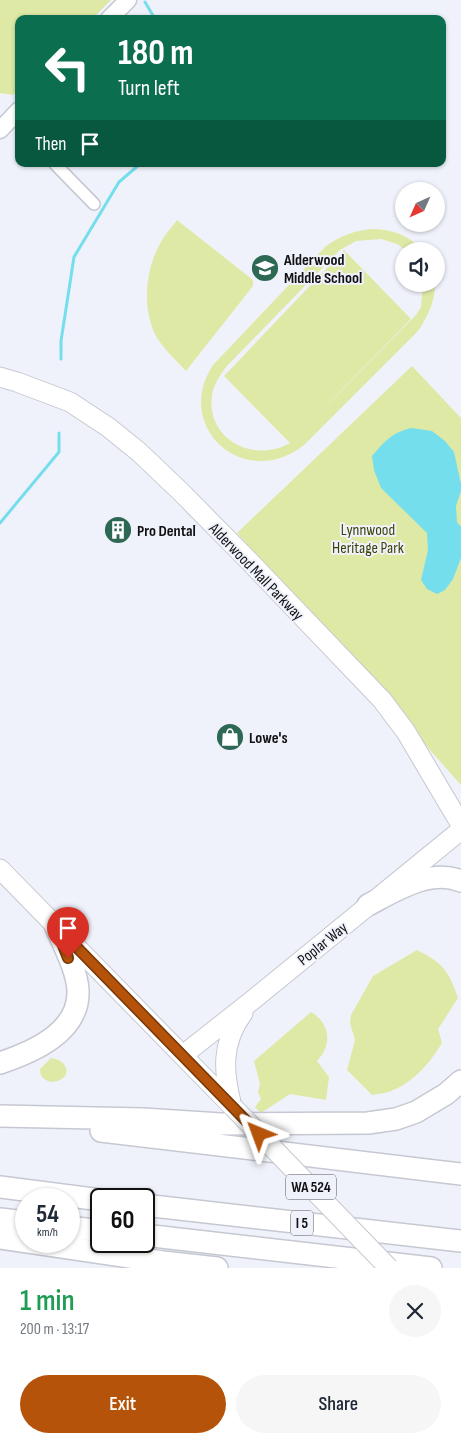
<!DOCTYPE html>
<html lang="en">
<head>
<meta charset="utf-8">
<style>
  body { margin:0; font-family:"Sofia Sans Condensed",sans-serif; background:#f6f6f7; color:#1f2937; height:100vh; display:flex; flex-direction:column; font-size:19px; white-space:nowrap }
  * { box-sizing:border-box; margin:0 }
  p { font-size:16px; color:#747a83 }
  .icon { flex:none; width:28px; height:28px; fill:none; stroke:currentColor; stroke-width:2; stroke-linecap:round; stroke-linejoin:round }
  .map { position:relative; height:1268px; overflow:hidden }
  .sheet { display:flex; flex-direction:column; background:#fff; flex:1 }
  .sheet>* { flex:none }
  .top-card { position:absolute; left:15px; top:15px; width:431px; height:152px; border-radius:10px; box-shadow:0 1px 4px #0004; background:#0b6e4f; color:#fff; overflow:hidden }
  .needle { width:32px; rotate:225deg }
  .controls { position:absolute; left:395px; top:182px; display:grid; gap:10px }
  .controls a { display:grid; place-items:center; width:50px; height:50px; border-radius:50%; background:#fff; box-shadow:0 1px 4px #0004; font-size:25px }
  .speed { position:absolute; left:15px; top:1188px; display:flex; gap:10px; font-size:25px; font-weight:700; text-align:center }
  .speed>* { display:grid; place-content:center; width:65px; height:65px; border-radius:50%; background:#fff; box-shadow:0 1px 4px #0004; line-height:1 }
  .speed small { font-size:12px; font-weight:400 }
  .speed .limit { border:2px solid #111; border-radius:8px; background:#fff; color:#111 }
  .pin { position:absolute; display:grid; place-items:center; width:42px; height:42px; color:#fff; margin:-51px -21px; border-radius:50% 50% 50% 0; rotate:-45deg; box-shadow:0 0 5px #0007 }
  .pin .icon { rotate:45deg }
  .me { position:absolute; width:55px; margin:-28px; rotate:316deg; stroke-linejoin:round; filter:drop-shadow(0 0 4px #0008) }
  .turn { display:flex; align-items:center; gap:18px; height:105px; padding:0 20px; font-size:22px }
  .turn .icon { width:65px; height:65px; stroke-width:2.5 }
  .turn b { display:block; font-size:35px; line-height:42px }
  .then { display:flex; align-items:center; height:48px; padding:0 20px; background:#0003; gap:10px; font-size:19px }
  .round { display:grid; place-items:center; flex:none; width:52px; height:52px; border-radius:26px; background:#f6f6f7 }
  .head { display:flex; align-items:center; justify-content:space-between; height:85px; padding:0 20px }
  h1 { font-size:30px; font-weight:600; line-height:38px; color:#1e9e55 }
  .button { display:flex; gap:10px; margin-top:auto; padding:10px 20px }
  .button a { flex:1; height:58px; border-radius:30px; background:#b45309; color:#fff; font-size:20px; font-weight:600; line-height:58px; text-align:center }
  .button a+a { background:#f6f6f7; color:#1f2937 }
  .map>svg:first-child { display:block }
</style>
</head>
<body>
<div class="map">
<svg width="461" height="1268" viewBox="0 0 461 1268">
  <rect width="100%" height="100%" fill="#f0f2fb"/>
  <path fill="#dee9a6" d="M0 0H111L92 19H19V90L13 95 0 93Z
    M177 220 253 280V286L186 371C175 359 161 347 154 332 142 305 146 267 161 242 165 234 172 227 177 220Z
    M371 229C392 229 409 235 423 251H407L397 244 381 239 356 241 340 250 226 367C221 374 216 381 213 390 202 436 251 465 290 443L224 376 344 250 411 319 291 442 416 315 421 307 423 284H435C435 302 428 316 418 331L304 445C245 492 172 427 213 365L326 246C340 236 354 231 371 229Z
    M412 366 461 418V785L237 533Z
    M417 950C443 963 449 971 458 998L438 1029 442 1043C430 1063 413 1083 391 1091 386 1093 378 1094 372 1095L347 1070 355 1040 350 1023 351 1015 373 976Z
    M311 1012C331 1024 332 1045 317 1061L329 1077 326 1100 290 1094 261 1113 255 1107 261 1099 258 1092 260 1084 254 1061Z
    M51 1058C57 1059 62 1061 65 1066 74 1082 40 1090 40 1069Z"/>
  <path fill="#75deed" d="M412 428 432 431 445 441 454 452 461 484V491L456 506 457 522 461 527V558L453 579 445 590 437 594 427 589 421 580 428 550 427 533 381 488 374 470 372 456C385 441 392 432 412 428Z"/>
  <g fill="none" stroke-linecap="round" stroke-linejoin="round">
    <path stroke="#75deed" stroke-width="3" d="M145 2 155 19
      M61 359V341L74 257 119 182 140 164
      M0 523 59 452V433"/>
    <defs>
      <path id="street" d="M55 164 94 204"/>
      <path id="secondary" d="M109 19 128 0
        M0 130 19 110"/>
      <path id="primary" d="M0 377 17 382 70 402 108 427 139 452 181 492 250 562 382 700 406 732 461 825
        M0 869 233 1107
        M183 1055 254 999 461 830
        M232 1106C223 1072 221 1043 243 1013"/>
      <path id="highway" d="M368 905C395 891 430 868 461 881
        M0 1063C33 1052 80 1032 78 990 77 970 63 944 55 925
        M0 1116 143 1119 221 1124 368 1123 396 1119 416 1112 446 1094 461 1081
        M101 1131 461 1174
        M0 1187 101 1200
        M144 1205 461 1241
        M0 1219 26 1222
        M69 1227 101 1231
        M144 1235 431 1268
        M0 1238 163 1262 217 1268"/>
    </defs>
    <use href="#street" stroke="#c6c8d1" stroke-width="14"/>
    <use href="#secondary" stroke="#c6c8d1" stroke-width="19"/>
    <use href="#primary" stroke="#c6c8d1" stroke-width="21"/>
    <use href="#highway" stroke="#c6c8d1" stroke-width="24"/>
    <use href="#street" stroke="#fff" stroke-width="11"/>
    <use href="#secondary" stroke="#fff" stroke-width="16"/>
    <use href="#primary" stroke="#fff" stroke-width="19"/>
    <use href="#highway" stroke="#fff" stroke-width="21"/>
    <defs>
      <path id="primary-bridge" d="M233 1107 389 1268"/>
    </defs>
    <use href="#primary-bridge" stroke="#c6c8d1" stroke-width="21" stroke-linecap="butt"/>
    <use href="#primary-bridge" stroke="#fff" stroke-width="19"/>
  </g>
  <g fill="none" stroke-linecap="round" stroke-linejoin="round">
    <defs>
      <path id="route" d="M68 958 55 925 259 1134"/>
    </defs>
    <use href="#route" stroke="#753606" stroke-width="12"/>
    <use href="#route" stroke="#b45309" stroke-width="9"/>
  </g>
  <defs>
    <symbol id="school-disc" viewBox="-11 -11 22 22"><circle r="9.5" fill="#2c6853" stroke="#f0f2fb"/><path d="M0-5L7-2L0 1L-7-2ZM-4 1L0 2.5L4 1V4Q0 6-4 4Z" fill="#fff"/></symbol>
    <symbol id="building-disc" viewBox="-11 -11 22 22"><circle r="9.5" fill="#2c6853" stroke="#f0f2fb"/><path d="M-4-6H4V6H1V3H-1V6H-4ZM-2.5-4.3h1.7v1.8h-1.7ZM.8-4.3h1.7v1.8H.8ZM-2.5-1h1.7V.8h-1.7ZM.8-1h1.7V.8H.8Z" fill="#fff"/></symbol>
    <symbol id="shop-disc" viewBox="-11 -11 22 22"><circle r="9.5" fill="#2c6853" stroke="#f0f2fb"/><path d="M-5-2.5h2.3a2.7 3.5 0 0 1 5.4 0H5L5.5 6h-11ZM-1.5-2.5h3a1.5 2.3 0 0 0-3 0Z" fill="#fff"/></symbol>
  </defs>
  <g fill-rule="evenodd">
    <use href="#school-disc" x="249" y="252" width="32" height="32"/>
    <use href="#building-disc" x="102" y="514" width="32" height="32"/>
    <use href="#shop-disc" x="214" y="721" width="32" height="32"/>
  </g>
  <g text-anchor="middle" stroke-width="4" stroke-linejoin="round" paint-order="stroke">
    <g fill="#f0f2fb" stroke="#54555a" stroke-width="1">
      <rect x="286" y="1174.5" width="50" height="25" rx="4"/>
      <rect x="291" y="1210.5" width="22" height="25" rx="4"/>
    </g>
    <g font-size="15" font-weight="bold" fill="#111215">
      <text x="311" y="1192">WA 524</text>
      <text x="302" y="1228">I 5</text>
    </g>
    <g font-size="16" font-weight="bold" fill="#111215" stroke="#f0f2fb" text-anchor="start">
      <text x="284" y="265">Alderwood<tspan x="284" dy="18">Middle School</tspan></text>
      <text x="137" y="536">Pro Dental</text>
      <text x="249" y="743">Lowe's</text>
    </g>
    <g font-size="16" fill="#3c4207" stroke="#f0f2fb">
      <text x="368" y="535">Lynnwood<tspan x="368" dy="18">Heritage Park</tspan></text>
    </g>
    <g font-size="16" fill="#111215" stroke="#f0f2fb">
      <text transform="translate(257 571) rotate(46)" y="6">Alderwood Mall Parkway</text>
      <text transform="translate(322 943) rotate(-39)" y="6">Poplar Way</text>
    </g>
  </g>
</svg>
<div class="controls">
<a><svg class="needle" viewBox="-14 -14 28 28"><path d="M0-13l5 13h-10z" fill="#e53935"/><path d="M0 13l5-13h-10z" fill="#747a83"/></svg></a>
<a><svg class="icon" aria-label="sound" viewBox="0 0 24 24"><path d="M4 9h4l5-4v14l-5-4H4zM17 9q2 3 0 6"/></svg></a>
</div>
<div class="speed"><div>54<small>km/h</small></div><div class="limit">60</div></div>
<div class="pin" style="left:68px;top:958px;background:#d93025"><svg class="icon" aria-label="arrive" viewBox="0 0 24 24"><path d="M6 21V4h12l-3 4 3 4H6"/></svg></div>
<svg class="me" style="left:259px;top:1134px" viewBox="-20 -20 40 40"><path d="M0-17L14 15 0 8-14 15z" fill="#b45309" stroke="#fff" stroke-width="4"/></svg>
<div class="top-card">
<div class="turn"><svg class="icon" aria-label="left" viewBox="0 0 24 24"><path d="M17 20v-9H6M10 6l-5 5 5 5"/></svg><div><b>180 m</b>Turn left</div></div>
<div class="then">Then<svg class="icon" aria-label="arrive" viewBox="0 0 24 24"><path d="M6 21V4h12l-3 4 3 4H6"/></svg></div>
</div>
</div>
<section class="sheet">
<div class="head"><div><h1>1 min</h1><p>200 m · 13:17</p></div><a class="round"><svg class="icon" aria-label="close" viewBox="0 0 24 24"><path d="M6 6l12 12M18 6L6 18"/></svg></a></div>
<div class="button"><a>Exit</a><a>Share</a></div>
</section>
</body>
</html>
